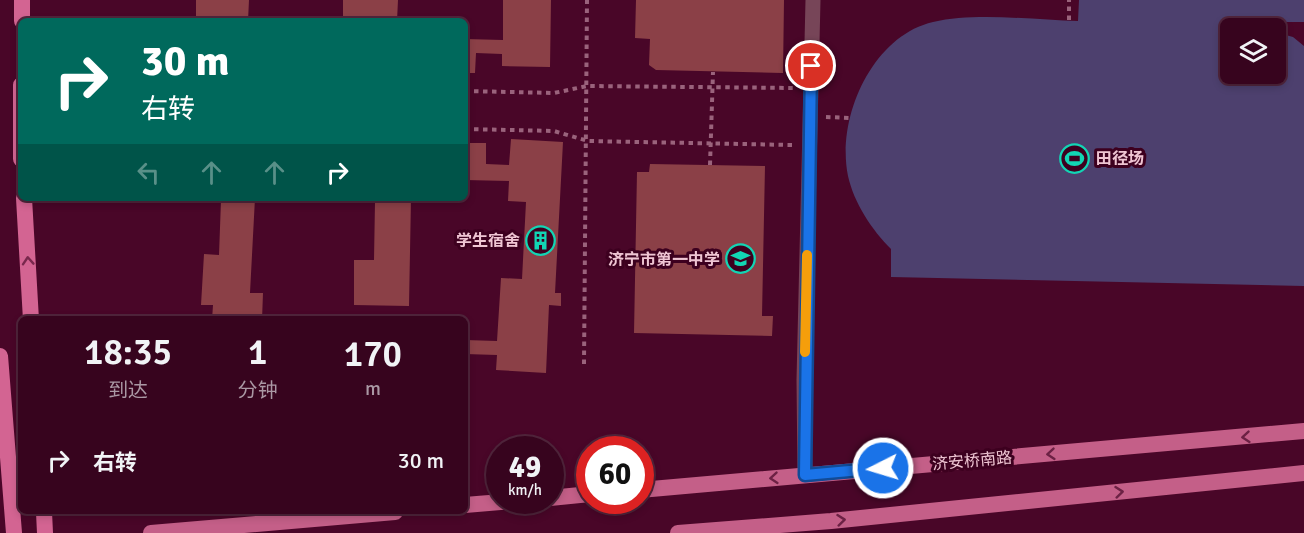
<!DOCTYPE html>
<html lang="zh">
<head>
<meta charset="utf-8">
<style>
  body { margin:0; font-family:Signika,"Noto Sans SC",sans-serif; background:#42122b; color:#f1f3f6; height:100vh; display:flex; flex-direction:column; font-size:22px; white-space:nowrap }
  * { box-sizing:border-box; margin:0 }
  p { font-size:20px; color:#aa98a4 }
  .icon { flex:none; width:33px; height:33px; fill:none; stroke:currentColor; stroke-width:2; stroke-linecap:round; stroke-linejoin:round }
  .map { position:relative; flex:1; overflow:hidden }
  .sheet { position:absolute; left:18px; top:316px; width:450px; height:198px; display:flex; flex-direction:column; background:#37041e; border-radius:9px; box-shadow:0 3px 9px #0003,0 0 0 2px #51253c }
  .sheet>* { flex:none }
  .hud { position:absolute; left:18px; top:18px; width:450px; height:183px; border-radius:9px; box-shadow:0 3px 9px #0003,0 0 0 2px #51253c; background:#00695c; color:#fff; overflow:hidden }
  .fabs { position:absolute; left:1220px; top:18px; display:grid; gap:12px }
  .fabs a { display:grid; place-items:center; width:66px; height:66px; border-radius:9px; background:#37041e; box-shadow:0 3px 9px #0003,0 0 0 2px #51253c; font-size:30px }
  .speed { position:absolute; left:486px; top:436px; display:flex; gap:12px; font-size:30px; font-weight:700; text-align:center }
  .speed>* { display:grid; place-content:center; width:78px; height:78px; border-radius:50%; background:#37041e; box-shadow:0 3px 9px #0003,0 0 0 2px #51253c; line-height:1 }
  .speed small { font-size:15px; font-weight:400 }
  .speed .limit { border:9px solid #d22; background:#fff; color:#111 }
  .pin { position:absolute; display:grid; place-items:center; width:51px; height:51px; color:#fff; margin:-26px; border:3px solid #fff; border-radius:50%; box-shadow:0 2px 6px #0007 }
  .me { position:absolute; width:66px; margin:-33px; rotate:265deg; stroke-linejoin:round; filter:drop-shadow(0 0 4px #0008) }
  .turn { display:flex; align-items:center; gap:21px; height:126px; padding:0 24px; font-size:27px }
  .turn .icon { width:78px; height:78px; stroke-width:2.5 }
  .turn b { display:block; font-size:42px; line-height:51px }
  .lanes { display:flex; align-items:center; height:57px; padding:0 24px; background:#0003; justify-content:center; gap:30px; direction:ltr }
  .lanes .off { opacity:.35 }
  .eta { display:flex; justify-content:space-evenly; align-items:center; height:102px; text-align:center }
  .eta b { font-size:36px; font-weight:600; line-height:42px }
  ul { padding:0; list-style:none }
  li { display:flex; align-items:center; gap:18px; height:84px; padding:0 24px }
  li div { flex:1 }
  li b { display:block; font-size:22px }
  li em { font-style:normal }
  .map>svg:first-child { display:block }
</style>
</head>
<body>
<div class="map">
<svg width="1304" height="533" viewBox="0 0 1304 533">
  <rect width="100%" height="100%" fill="#490628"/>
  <path fill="#4d406e" d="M1079 0H1304V22H1243L1263 28H1230V74H1275V32L1293 37 1304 46V286L891 277V249C872 230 854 203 848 176 836 118 872 36 933 22 976 12 1033 20 1078 21Z"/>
  <path fill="#8b4047" d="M196 0H249L248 21H196Z
    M343 0H398L397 21H343Z
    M503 0H551L550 67 502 66V54L476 53 475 73H465V39L503 40Z
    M636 0H784L783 73 656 70 649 65 650 39 635 38Z
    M511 139 563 142 555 293H561V306L549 305 546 373 496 370 497 355 465 354V340L497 341 501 278 522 279 526 202 508 201 509 181 465 180V143H486V164L509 165Z
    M650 164 765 166 762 316H773L772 336 634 333 637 172H649Z
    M214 198H255L250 293H263L262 320H212L213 305H201L204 254 219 255 221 200Z
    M356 198H411L409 306 354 305V260H374L375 202 356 201Z"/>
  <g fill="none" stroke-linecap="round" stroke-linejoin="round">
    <path stroke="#9a637c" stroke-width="4" stroke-dasharray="4.5 4.5" stroke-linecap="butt" d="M1069 20V0
      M465 91 554 93 587 86 796 88
      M826 117 851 118
      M465 129 554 131 588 141 793 145
      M710 165 713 72
      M584 364 587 0"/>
    <path stroke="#774558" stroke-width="15" d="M805 475 804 380 813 0"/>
    <path stroke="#c45f88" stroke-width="16" d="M640 490 1304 431
      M550 498 590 494
      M465 505 514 501
      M151 533 395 512
      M678 533 831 521 1304 473"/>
    <path stroke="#d36492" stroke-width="16" d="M22 21V0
      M21 85V159
      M24 198 31 320
      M0 356 14 533
      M44 512 45 533"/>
  </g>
  <defs><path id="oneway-chevron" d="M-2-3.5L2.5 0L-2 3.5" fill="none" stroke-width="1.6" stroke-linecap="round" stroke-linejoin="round" transform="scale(1.5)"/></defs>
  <use stroke="#79284d" href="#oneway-chevron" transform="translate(28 261) rotate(-94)"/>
  <g stroke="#6c2144">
    <use href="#oneway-chevron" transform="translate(1246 437) rotate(175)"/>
    <use href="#oneway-chevron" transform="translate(1051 454) rotate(175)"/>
    <use href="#oneway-chevron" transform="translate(774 478) rotate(175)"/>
    <use href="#oneway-chevron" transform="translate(1119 492) rotate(-6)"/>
    <use href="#oneway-chevron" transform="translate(841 520) rotate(-6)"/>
  </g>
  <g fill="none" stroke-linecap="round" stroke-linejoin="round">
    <defs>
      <path id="route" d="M811 66 805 475 883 468"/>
    </defs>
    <use href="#route" stroke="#114b97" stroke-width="15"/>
    <use href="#route" stroke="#1a73e8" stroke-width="10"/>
    <path stroke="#f59e0b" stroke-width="10" d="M805 352 807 255"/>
  </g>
  <defs>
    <symbol id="stadium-ring" viewBox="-11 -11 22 22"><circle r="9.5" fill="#3d001f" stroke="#12d5b4" stroke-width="1.5"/><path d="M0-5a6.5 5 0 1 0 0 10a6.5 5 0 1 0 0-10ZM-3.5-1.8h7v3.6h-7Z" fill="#12d5b4"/></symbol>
    <symbol id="building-ring" viewBox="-11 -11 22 22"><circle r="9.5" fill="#3d001f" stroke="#12d5b4" stroke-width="1.5"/><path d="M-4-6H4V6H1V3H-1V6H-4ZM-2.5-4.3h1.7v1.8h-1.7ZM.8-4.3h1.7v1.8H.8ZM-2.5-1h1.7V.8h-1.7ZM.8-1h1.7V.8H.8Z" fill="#12d5b4"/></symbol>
    <symbol id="school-ring" viewBox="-11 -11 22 22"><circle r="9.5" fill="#3d001f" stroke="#12d5b4" stroke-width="1.5"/><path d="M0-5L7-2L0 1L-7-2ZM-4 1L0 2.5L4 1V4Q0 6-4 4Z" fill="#12d5b4"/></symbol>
  </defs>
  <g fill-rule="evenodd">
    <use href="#stadium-ring" x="1058" y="142" width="33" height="33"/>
    <use href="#building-ring" x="524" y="224" width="33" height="33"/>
    <use href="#school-ring" x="724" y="242" width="33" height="33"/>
  </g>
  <g text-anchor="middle" stroke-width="6" stroke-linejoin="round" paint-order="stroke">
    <g font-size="16" font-weight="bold" fill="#efc5d3" stroke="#3d001f" text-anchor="end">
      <text x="1096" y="164" text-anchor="start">田径场</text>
      <text x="520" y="246">学生宿舍</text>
      <text x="720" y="265">济宁市第一中学</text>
    </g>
    <g font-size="16" fill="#efc5d3" stroke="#3d001f">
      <text transform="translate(972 460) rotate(-5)" y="6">济安桥南路</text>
    </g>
  </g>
</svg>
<div class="fabs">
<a><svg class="icon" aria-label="layers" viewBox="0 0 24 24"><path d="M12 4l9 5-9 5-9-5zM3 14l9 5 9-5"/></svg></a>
</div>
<div class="speed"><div>49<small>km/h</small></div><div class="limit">60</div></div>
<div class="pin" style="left:811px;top:66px;background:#d93025"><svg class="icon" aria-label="arrive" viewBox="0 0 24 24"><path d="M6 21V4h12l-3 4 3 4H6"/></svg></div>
<svg class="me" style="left:883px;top:468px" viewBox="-20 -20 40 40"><circle r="17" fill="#1a73e8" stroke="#fff" stroke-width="3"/><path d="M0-11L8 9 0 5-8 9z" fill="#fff"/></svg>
<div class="hud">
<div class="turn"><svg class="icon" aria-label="right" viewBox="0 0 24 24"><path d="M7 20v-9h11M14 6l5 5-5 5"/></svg><div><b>30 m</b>右转</div></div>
<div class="lanes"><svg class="icon off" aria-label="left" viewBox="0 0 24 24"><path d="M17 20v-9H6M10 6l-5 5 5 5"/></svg><svg class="icon off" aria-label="ahead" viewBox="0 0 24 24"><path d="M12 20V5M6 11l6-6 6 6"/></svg><svg class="icon off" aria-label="ahead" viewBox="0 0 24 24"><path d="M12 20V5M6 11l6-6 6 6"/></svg><svg class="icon" aria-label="right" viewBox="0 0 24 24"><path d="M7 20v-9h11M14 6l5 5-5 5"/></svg></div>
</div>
<section class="sheet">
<div class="eta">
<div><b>18:35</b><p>到达</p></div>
<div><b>1</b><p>分钟</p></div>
<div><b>170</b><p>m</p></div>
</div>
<ul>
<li><svg class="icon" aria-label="right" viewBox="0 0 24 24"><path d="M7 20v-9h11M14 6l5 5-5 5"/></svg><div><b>右转</b></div><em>30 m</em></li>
</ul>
</section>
</div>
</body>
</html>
